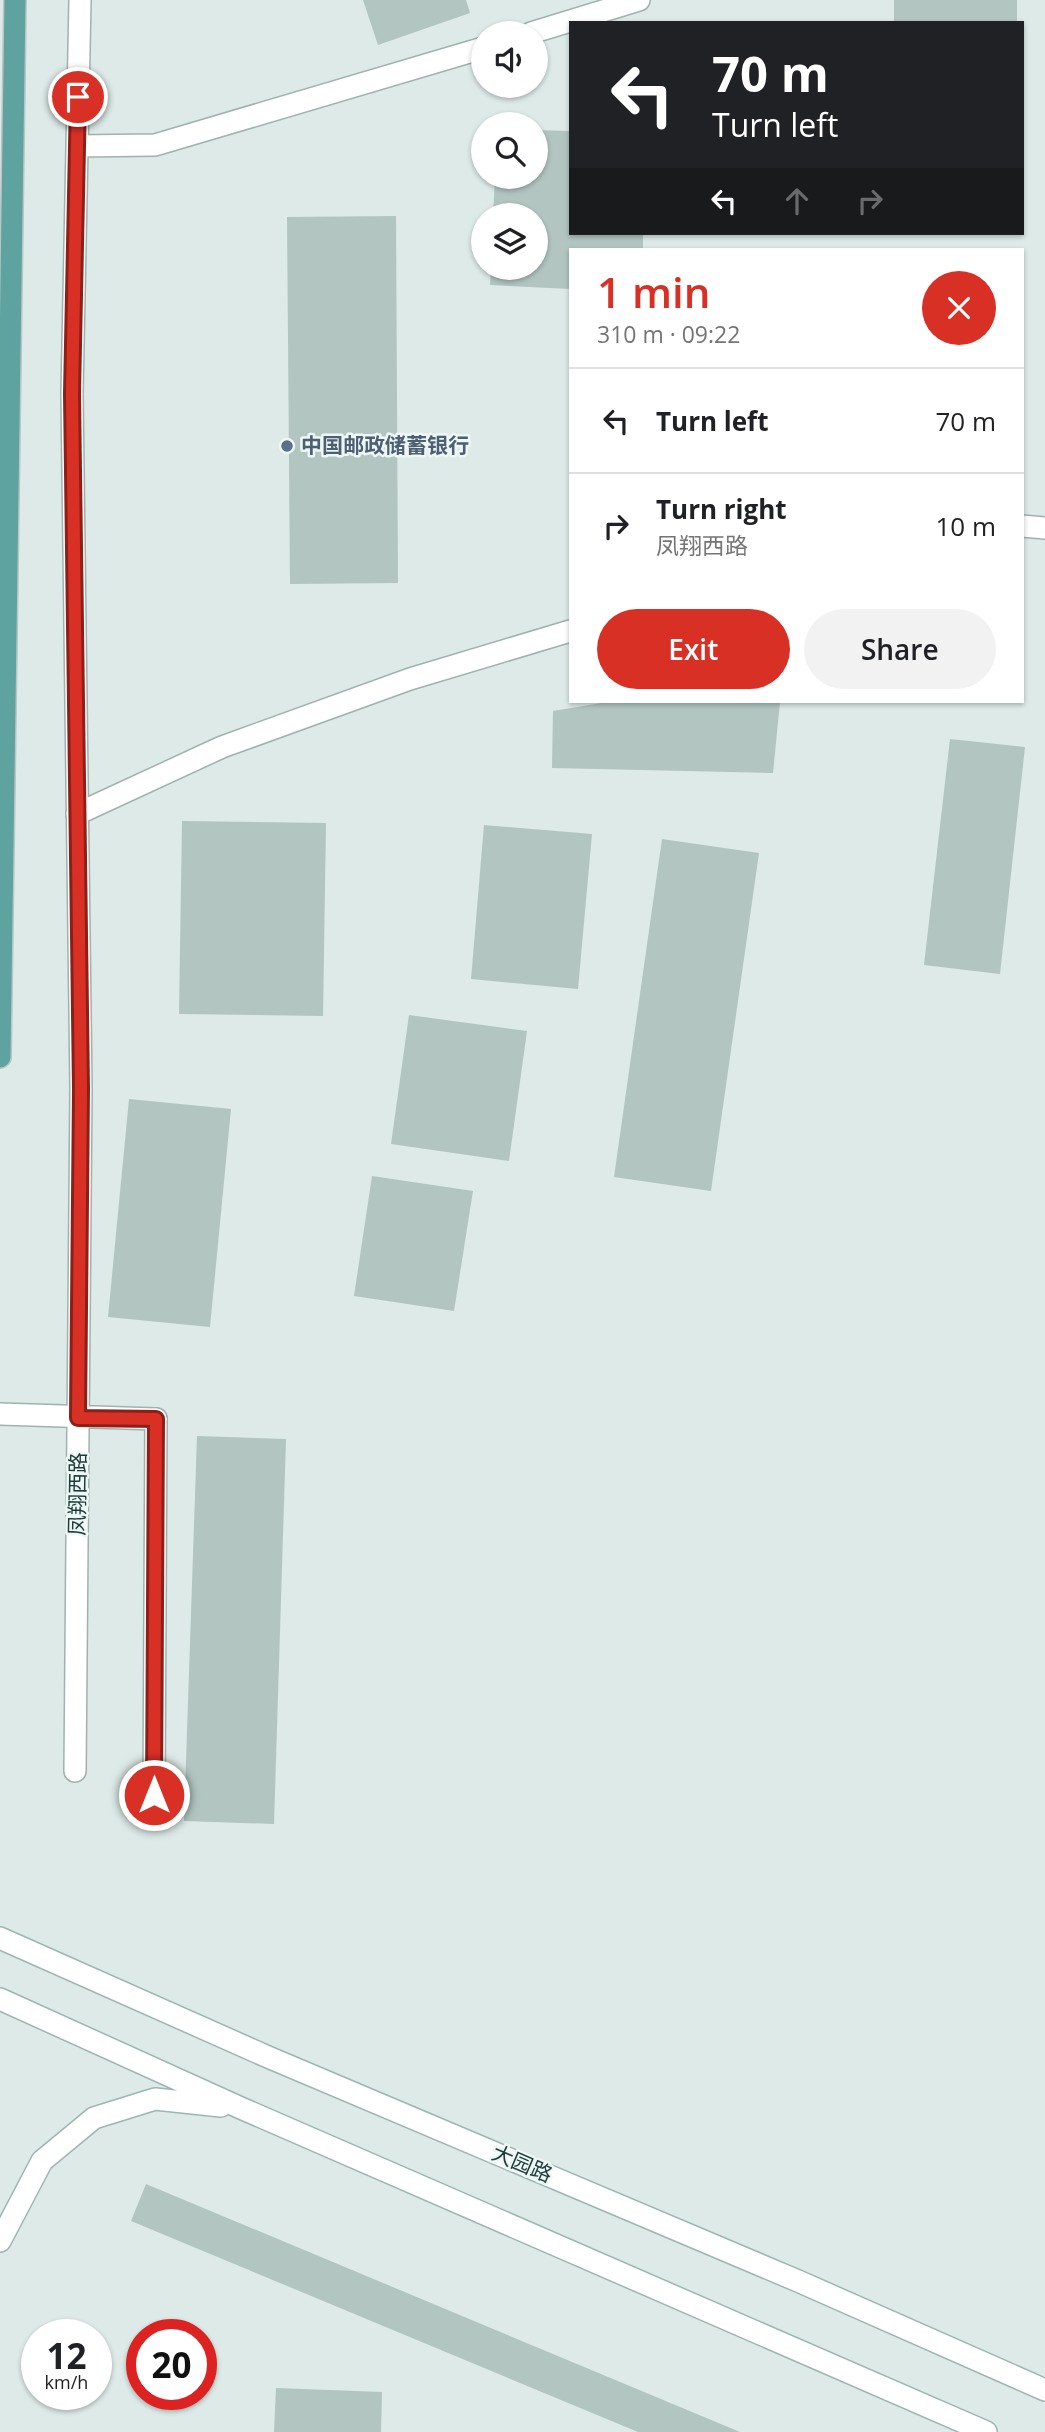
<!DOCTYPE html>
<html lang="en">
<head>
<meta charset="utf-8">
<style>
  body { margin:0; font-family:"Open Sans","Noto Sans SC",sans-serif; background:#f2f2f2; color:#202124; height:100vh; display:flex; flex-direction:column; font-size:26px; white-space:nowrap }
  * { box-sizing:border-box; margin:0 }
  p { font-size:23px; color:#757577 }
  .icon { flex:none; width:38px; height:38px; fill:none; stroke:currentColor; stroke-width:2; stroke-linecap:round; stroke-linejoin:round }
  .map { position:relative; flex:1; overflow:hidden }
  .drawer { position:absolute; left:569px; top:248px; width:455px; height:455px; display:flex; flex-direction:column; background:#fff; border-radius:0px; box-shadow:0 2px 5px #0004 }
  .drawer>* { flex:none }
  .hud { position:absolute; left:569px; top:21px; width:455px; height:214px; border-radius:0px; box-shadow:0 2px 5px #0004; background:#202124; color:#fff; overflow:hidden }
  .controls { position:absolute; left:471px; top:21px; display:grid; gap:14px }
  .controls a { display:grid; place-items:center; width:77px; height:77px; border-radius:50%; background:#fff; box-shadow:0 2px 5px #0004; font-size:35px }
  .speed { position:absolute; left:21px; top:2319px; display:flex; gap:14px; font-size:35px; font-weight:700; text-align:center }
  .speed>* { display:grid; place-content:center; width:91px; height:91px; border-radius:50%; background:#fff; box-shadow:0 2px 5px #0004; line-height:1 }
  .speed small { font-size:18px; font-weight:400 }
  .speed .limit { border:10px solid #d22; background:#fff; color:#111 }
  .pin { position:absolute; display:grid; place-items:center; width:60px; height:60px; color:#fff; margin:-30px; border:4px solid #fff; border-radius:50%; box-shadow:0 2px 7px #0007 }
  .me { position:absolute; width:77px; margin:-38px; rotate:0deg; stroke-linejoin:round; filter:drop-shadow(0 0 5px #0008) }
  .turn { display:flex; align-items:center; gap:24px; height:147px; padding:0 28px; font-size:32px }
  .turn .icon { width:91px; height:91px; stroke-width:2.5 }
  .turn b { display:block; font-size:49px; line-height:60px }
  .lanes { display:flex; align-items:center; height:66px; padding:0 28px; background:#0003; justify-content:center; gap:35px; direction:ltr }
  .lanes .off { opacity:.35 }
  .round { display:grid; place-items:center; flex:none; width:74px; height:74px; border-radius:37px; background:#f2f2f2 }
  .summary { display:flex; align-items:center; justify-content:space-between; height:119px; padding:0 28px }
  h1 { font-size:42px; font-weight:600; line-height:52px; color:#d93025 }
  .action { display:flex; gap:14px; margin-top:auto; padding:14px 28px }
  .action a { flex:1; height:80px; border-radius:42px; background:#d93025; color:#fff; font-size:28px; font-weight:600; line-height:80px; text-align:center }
  .action a+a { background:#f2f2f2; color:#202124 }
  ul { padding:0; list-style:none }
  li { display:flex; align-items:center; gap:21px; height:105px; padding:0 28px; border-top:2px solid #e0e0e0 }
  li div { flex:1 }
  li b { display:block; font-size:26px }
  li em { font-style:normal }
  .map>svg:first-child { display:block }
</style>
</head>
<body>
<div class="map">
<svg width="1045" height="2432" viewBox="0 0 1045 2432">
  <rect width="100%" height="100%" fill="#ddeae7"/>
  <path fill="#b2c5c1" d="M363 0H466L470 13 378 45Z
    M894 0H1017V23H894Z
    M536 130 570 131V233H643V250H570V289L490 285 491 268H536V215H493L495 177H536Z
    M396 216 398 583 290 584 287 217Z
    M607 702H780L773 773 552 768 553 711Z
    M950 739 1025 747 1000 974 924 965Z
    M182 821 326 823 323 1016 179 1014Z
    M484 825 592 834 578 989 471 979Z
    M662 839 759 853 711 1191 614 1177Z
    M409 1015 527 1031 509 1161 391 1144Z
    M129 1099 231 1109 210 1327 108 1317Z
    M372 1176 473 1191 454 1311 354 1296Z
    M197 1436 286 1439 274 1824 184 1821Z
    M146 2184 740 2432H638L131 2221Z
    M276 2388 382 2392 381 2432H274Z"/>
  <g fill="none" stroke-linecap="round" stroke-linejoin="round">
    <defs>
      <path id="lane" d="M1022 526 1045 528
        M77 814 222 747 410 679 570 631
        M154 1795 156 1419"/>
      <path id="street" d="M531 33 639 0
        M77 146 155 145 483 48
        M0 1414 156 1419
        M75 1771 81 1089 72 394 80 0"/>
      <path id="secondary" d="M0 1938 268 2057 798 2281 1045 2390
        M0 1999 243 2109 986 2432
        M0 2241 42 2161 94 2118 155 2099 221 2106"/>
      <path id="primary" d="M0 1057 15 0"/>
    </defs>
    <use href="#lane" stroke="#a0b2af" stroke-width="24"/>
    <use href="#street" stroke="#a0b2af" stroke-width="24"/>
    <use href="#secondary" stroke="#9cb6b3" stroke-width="24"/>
    <use href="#primary" stroke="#bcc4c4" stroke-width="24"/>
    <use href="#lane" stroke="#fff" stroke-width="21"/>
    <use href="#street" stroke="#fff" stroke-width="21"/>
    <use href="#secondary" stroke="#fff" stroke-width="21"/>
    <use href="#primary" stroke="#5fa3a0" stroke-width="21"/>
  </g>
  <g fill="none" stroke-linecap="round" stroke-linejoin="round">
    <defs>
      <path id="route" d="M78 97 72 394 81 1089 78 1418 156 1419 154 1795"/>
    </defs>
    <use href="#route" stroke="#8d1f18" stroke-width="18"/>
    <use href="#route" stroke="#d93025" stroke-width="12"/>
  </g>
  <circle fill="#5c6f8a" stroke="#edf7f4" stroke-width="2.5" cx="287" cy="446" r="7"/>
  <g text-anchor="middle" stroke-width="5" stroke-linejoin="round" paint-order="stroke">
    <g font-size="21" font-weight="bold" fill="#4e5e75" stroke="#edf7f4" text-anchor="start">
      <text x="301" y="453">中国邮政储蓄银行</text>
    </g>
    <g font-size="21" fill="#1e3a39" stroke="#edf7f4">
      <text transform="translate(78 1494) rotate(-89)" y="7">凤翔西路</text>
      <text transform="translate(522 2164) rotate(23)" y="7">大园路</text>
    </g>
  </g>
</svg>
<div class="controls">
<a><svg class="icon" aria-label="sound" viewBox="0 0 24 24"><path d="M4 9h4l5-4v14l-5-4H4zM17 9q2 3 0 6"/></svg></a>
<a><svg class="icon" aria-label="search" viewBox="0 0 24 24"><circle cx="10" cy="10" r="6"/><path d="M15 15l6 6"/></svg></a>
<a><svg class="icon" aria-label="layers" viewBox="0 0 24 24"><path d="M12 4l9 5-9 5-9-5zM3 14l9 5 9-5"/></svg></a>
</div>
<div class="speed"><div>12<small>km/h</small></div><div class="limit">20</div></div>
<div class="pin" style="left:78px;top:97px;background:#d93025"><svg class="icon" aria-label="arrive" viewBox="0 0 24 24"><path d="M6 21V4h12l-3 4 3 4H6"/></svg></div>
<svg class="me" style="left:154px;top:1795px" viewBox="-20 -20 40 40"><circle r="17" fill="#d93025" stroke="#fff" stroke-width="3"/><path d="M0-11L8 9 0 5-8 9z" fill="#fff"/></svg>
<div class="hud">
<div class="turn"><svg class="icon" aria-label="left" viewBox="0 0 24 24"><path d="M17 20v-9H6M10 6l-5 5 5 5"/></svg><div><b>70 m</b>Turn left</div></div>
<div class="lanes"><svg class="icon" aria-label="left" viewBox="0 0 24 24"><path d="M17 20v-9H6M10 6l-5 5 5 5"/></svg><svg class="icon off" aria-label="ahead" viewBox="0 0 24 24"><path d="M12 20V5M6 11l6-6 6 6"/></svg><svg class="icon off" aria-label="right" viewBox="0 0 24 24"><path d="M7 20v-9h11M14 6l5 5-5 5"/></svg></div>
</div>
<section class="drawer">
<div class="summary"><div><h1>1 min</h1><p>310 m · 09:22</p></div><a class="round" style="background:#d93025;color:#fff"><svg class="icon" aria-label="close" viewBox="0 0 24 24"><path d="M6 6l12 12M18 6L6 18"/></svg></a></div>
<ul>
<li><svg class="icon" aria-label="left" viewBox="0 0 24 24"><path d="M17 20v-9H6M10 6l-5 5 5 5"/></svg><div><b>Turn left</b></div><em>70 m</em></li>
<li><svg class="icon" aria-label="right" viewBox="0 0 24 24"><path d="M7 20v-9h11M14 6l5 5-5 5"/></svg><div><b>Turn right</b><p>凤翔西路</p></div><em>10 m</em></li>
</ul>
<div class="action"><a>Exit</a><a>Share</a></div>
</section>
</div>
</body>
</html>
